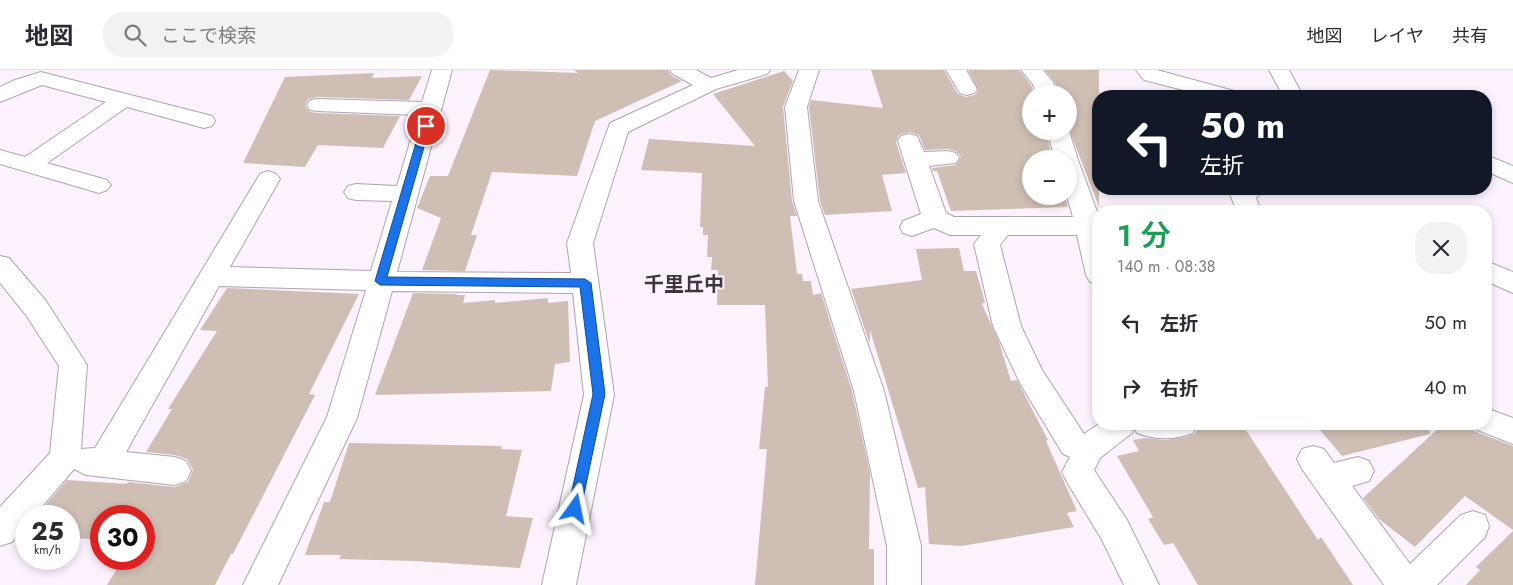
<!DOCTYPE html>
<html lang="ja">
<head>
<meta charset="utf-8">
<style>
  body { margin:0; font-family:Jost,"Noto Sans JP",sans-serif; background:#f2f2f3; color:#2b2b33; height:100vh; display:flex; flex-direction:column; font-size:19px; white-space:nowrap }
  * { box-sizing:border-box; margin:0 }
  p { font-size:16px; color:#7c7c81 }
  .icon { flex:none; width:28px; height:28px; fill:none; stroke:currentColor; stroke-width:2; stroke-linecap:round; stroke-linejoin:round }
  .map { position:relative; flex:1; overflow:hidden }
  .sheet { position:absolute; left:1092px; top:135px; width:400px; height:225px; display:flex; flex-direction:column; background:#fff; border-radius:20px; box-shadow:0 2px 8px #0003 }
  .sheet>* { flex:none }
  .hud { position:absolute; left:1092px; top:20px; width:400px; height:105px; border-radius:20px; box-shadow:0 2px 8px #0003; background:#111827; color:#fff; overflow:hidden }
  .controls { position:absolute; left:1022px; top:15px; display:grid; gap:10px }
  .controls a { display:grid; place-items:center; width:55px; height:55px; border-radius:50%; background:#fff; box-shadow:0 2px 8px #0003; font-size:25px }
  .speed { position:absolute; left:15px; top:435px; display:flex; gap:10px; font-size:25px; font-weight:700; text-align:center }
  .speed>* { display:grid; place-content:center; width:65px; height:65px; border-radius:50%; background:#fff; box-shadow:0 2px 8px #0003; line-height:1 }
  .speed small { font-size:12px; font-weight:400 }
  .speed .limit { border:8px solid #d22; background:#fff; color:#111 }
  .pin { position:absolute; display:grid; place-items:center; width:42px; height:42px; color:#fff; margin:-21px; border:2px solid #fff; border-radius:50%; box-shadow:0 1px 5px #0007 }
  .me { position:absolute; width:55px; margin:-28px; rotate:12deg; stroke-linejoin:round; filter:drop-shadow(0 0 4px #0008) }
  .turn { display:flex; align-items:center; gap:18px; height:105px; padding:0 25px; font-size:22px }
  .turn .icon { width:65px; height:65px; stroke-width:2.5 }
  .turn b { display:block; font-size:35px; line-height:42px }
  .round { display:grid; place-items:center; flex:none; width:52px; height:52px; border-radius:20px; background:#f2f2f3 }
  .overview { display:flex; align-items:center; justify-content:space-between; height:85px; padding:0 25px }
  h1 { font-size:30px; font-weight:600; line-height:38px; color:#1e9e55 }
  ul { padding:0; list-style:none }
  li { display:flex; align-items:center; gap:15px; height:65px; padding:0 25px }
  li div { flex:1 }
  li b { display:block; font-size:19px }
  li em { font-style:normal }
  header { display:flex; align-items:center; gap:30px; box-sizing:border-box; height:70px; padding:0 25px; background:#fff; border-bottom:1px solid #e1e1e2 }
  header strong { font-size:24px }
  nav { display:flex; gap:28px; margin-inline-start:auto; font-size:18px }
  .search { width:350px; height:45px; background:#f2f2f3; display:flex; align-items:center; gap:12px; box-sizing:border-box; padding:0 18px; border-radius:20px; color:#7c7c81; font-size:19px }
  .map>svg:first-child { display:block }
</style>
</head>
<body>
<header>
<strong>地図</strong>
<div class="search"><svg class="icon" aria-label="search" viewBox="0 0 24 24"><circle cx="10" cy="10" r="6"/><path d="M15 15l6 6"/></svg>ここで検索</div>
<nav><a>地図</a><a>レイヤ</a><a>共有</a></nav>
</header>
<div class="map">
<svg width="1513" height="515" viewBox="0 0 1513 515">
  <rect width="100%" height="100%" fill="#fcf2fe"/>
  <path fill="#cfbeb4" d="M490 0 578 3 574 0H668L672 6 682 11 595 51 577 106 492 102 471 165H477L465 201 422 200 441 148 417 138 430 106H448Z
    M871 0H944L958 24 966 27 975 25 978 20 968 0H1019L1031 15 1034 24H1031V61H1045L1053 89H1031V126H1065L1068 137 951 141 937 101H933L932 98 956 95 961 87 956 81 948 79 925 80 919 65 909 62 899 65 896 72 906 103 882 105 892 141 825 145 820 131 809 37 811 30 883 38Z
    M1045 0H1099V137L1069 59V24H1059L1054 11Z
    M784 1 793 11 783 37 792 131 797 146H790L797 204H802L803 211H811L813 225 821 223 852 321 870 403 869 479H874V515H755L767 379H759L765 317H768L765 235H717L718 200H711L712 187H707L708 165H703V157H700L702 103 641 100 649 69 755 76 713 24Z
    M374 3 372 8 422 6 409 30 318 27 308 29 305 36 310 42 318 43 400 46 383 78 318 75 305 97 243 93 285 7Z
    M959 178 964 201H976L985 232 982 234 999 272 1011 311 1017 310 1048 370 1046 371 1077 441 1067 443 1074 457 962 476 929 474 925 417 918 418 870 260V274L851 219 922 210 916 179Z
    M227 218 359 224 309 324 315 325 233 484H231L215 515H107L123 489H144V446H101V470L73 468 75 466 69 465V446H36L67 410 126 414 128 412 175 417 188 412 193 400 187 389 175 385 146 382 172 339H168L217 261 200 260Z
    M413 223 457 224 456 225H465L463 233 495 230V233L548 228V233L568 231 570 292 555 294 551 321 375 325Z
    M1199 354H1242L1318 470 1321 467 1353 515H1198L1173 473 1164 475 1148 449 1153 447 1117 386 1139 381 1133 370 1146 368 1165 370 1186 367 1195 364Z
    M1315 354H1429L1430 364 1342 386Z
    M1443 354H1471L1474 361 1513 376V460L1465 426 1415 477 1379 449 1363 428Z
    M349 373 502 376 501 379 522 380 506 446 533 448 520 498 414 491 339 489 341 485H305L324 432H330Z
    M1513 461V515H1466L1480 500 1476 497Z"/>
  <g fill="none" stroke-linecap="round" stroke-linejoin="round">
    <defs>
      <path id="minor" d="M432 0H452L397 202 571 203 567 173 610 53 693 15 673 4 670 0H696L711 8 738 0H770L767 4 716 19 628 62 593 173 614 325 576 515H542L584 325 573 223 392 221 357 348 278 515H243L327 347 366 220 219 216 126 382 175 387 186 391 191 401 186 411 175 415 86 405 74 399 34 446H26V455L12 472 0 476V437L50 383 59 296 26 245 0 213V186L9 188 46 231 87 295 81 379 95 378 260 104 268 101 276 104 280 109 230 197 371 201 392 131 356 130 348 128 344 122 348 116 356 114 397 116 418 45 318 41 310 40 307 35 310 30 318 29 422 32Z
        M799 0H819L807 37 818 131 884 321 921 476V515H887V476L854 321 794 131 785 37Z
        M946 0H966L977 19 974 23 967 25 960 23Z
        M1021 0H1043L1053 12 1057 24H1036L1033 14Z
        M1136 0H1157L1238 22 1242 26H1207L1144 10Z
        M1269 0H1289L1303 26H1278L1281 22Z
        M41 2 212 46 215 51 212 56 204 58 127 37 47 93 107 110 111 115 107 120 99 123 0 94V80L25 87 106 32 42 15 0 32V17L15 10Z
        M1047 61H1069L1078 90 1099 147V214L1090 212 1086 205 1077 165H1008L1000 175 1021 256 1042 300 1084 364 1099 354H1197L1193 363C1174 370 1156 370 1137 363L1134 357 1132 363 1100 388 1094 400 1127 450 1159 515H1124L1102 470 1067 412 1062 402 1070 387 1063 384 1021 315 993 256 974 174 981 165H950L934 158 912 166 903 163 900 157 903 151 921 144 898 71 901 66 909 64 917 66 924 82 948 81 956 83 959 88 956 93 929 96 946 143 954 147H1073L1067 126H1069V89H1055Z
        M1486 85 1513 96V113L1486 101Z
        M1231 119H1259L1261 122 1256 128 1261 141H1237L1229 122Z
        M1486 191 1513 202V223L1486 211Z
        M1486 338 1513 348V374L1475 359 1473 354H1486Z
        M1313 376 1324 379 1334 393 1358 387 1369 391 1374 401 1369 411 1352 416 1410 494 1461 445 1473 441 1485 445 1489 456 1485 467 1437 515H1384L1302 399 1297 389 1302 379Z"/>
    </defs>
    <use href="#minor" stroke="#aea3b1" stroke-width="2"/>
    <use href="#minor" fill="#fff" fill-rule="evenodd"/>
  </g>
  <path fill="#1a73e8" stroke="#114b97" d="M426 53 430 56 387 207 585 209 591 213 605 324 580 443 575 445 570 443 568 439 593 324 580 217 380 215 375 211 421 56Z"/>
  <g text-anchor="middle" stroke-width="4" stroke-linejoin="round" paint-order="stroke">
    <g font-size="20" font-weight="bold" fill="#3f3541" stroke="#fcf2fe">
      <text x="684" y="221">千里丘中</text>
    </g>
  </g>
</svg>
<div class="controls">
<a>+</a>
<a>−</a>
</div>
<div class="speed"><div>25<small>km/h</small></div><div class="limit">30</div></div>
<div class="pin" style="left:426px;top:56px;background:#d93025"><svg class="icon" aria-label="arrive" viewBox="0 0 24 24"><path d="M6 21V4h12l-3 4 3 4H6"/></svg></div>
<svg class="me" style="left:575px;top:439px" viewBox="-20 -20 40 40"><path d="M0-17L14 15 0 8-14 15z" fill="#1a73e8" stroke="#fff" stroke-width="4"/></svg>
<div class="hud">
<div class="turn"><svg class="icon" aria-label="left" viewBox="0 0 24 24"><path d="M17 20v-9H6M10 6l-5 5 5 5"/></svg><div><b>50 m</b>左折</div></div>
</div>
<section class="sheet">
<div class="overview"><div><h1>1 分</h1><p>140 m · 08:38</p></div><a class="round"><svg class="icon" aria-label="close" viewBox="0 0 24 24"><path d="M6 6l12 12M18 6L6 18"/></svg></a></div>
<ul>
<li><svg class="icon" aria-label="left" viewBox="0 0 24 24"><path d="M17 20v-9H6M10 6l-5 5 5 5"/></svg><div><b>左折</b></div><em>50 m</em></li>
<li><svg class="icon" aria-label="right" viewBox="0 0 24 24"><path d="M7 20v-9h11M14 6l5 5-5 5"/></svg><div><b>右折</b></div><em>40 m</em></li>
</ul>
</section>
</div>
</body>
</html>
